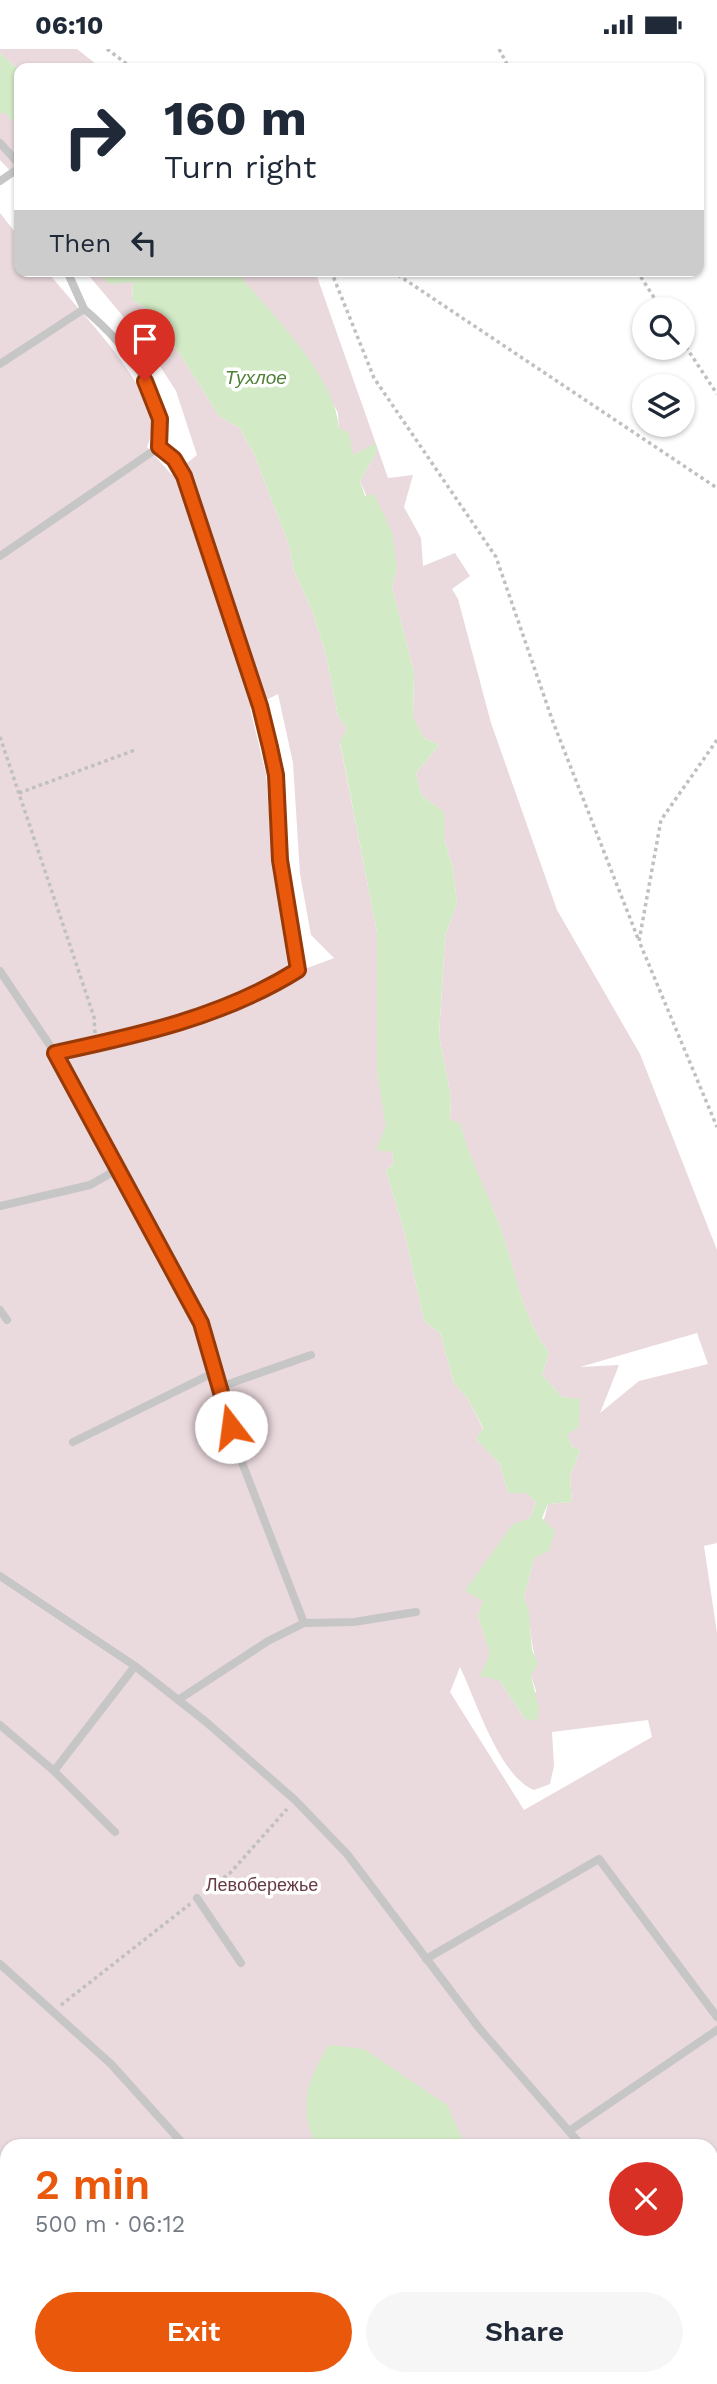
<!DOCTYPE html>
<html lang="en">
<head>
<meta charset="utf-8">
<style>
  body { margin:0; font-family:"Work Sans",sans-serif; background:#f6f6f7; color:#1f2937; height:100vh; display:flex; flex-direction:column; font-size:26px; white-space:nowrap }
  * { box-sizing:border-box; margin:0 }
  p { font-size:23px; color:#747a83 }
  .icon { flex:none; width:38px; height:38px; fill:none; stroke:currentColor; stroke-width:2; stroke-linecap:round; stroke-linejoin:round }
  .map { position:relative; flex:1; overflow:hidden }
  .panel { position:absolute; left:0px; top:2090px; width:718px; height:247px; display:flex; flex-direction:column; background:#fff; border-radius:21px 21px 0 0; box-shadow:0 2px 5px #0004 }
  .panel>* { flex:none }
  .hud { position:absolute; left:14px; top:14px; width:690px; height:214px; border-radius:14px; box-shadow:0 2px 5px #0004; background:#fff; color:#1f2937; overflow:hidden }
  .controls { position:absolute; left:632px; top:248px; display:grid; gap:14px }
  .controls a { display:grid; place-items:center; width:63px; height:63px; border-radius:50%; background:#fff; box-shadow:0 2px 5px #0004; font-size:35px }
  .pin { position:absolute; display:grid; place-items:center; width:60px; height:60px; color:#fff; margin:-72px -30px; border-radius:50% 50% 50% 0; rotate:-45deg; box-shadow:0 0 7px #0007 }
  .pin .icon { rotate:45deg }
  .me { position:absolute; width:77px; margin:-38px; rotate:345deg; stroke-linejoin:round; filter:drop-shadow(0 0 5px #0008) }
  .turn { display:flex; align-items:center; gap:24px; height:147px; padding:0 35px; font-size:32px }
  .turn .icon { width:91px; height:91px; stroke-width:2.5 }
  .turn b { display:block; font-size:49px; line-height:60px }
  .then { display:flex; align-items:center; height:66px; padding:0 35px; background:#0003; gap:14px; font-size:26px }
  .round { display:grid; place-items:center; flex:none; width:74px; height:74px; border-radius:37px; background:#f6f6f7 }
  .headline { display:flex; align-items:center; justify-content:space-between; height:119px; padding:0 35px }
  h1 { font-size:42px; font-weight:600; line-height:52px; color:#ea580c }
  .cta { display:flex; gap:14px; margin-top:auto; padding:14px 35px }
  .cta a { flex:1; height:80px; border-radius:42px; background:#ea580c; color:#fff; font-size:28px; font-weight:600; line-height:80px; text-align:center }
  .cta a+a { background:#f6f6f7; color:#1f2937 }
  .status { display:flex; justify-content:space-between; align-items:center; height:49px; padding:0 35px; background:#fff; direction:ltr }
  .status svg { height:19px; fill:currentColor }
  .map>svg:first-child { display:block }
</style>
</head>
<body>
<div class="status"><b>06:10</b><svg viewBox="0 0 49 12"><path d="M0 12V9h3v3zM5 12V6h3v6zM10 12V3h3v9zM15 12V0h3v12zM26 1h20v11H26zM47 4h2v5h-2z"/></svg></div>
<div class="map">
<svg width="717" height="2335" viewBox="0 0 717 2335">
  <rect width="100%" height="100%" fill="#fff"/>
  <path fill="#ead9dd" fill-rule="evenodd" d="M0 0H77L101 19 19 21 0 4Z
    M0 64H6L16 76 19 89V131L0 111Z
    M0 164 19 188V222H47C76 259 140 322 150 366 153 378 151 387 147 398L172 426 197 406 176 342 143 291 85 222H103L99 225 133 232 132 251 144 258 180 305 219 367 240 379 254 405 289 496 294 522 312 561 326 606 338 667 347 679 340 694 377 883V1023L394 1114 386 1122 405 1185 424 1272 440 1284 454 1334 468 1350 483 1380 476 1390 500 1415 508 1444H526L536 1453 530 1469 512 1477 478 1567 499 1631 525 1670 536 1642 531 1627 537 1614C529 1593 532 1570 524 1548L548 1455 572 1453 570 1427 580 1401 572 1398 567 1386 580 1351 562 1348 542 1326 549 1304C518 1261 516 1218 497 1170 484 1138 469 1108 460 1075L450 1071 451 1049 439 987 445 887 457 854 453 819 444 790V763L421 746 416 724 439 696 424 689 413 668 414 624 392 538 397 518 360 432 376 404 375 395 353 406 339 379 338 364 310 312 236 222H315L388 429 413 426 404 458 421 489 423 517 455 504 470 527 452 540 458 550 491 674 557 861 640 1005 717 1201V1494L704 1497 717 1584V2335H0ZM278 645 293 714 300 825 311 886 334 909 289 926 273 814 266 725 250 659ZM697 1284 708 1315 639 1332 600 1364 619 1316 580 1318ZM460 1618C476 1651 499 1727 534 1741L550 1735 554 1717 552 1683 648 1671 652 1688 524 1761 450 1643ZM7 2096H710V2329H7Z"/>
  <path fill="#d2eac5" d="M0 4 19 21V89L16 76 6 64H0Z
    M103 222H236C269 263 335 325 339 379L349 384 353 406 376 394V404L360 432 365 447 374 445 392 483 397 518 392 538 414 624 413 668 424 689 439 696 416 724 421 746 444 763V790L453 819 457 854 445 887 439 987 451 1049 450 1071 460 1074C469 1108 484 1137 497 1170 516 1217 518 1261 549 1304L542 1326 562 1348 580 1350 579 1378 567 1386 572 1398 580 1401 570 1427 572 1453 548 1455 542 1469 555 1482 549 1502 534 1509 524 1548 529 1563 532 1601 538 1614 531 1627 539 1660 537 1672 525 1670 499 1631 480 1627 490 1605 478 1567 483 1552 465 1542 512 1476 530 1469 536 1453 526 1444H508L500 1415 476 1390 483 1379 468 1350 454 1334 440 1284 424 1272 405 1185 386 1122 394 1114 392 1103 376 1101 386 1078 377 1023V883L340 693 347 679 338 667 326 606 312 561 294 522 289 496 254 405 240 379 219 367 180 305 144 258 132 251 133 233 110 235 98 225Z
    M329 1996 364 2000 447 2056 465 2096H317C297 2062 308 2028 329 1996Z"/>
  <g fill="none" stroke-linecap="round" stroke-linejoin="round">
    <path stroke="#c0c0c0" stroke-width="3.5" stroke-dasharray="3.5 3.5" stroke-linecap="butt" d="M107 0 132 19
      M499 0 509 19
      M331 222 374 329 496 508 553 673 639 892
      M392 222 717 439
      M637 222 662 261
      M682 292 717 345
      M0 688 94 968 95 985
      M717 691 661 771 639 892 717 1078
      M19 744 135 701
      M207 1842 231 1823 287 1760
      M61 1956 190 1855"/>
    <path stroke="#c6c6c6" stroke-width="8" d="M0 94 19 115
      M0 132 19 119
      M67 222 84 260
      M0 315 84 260C124 294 165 342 159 398
      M0 507 159 398 174 410 184 427 260 657 270 698 276 727 280 811 298 921C221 968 141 985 55 1004
      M0 922 55 1004 201 1274 236 1398 304 1574
      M0 1157 90 1136 120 1119
      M0 1261 7 1271
      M220 1338 311 1306
      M73 1393 217 1322
      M0 1527 135 1617 205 1672 295 1751 347 1805 479 1979 581 2096
      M178 1651 268 1592 304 1574 354 1573 416 1563
      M0 1676 54 1722 115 1783
      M54 1722 135 1617
      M197 1849 241 1914
      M426 1910 599 1810 717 1968
      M0 1915 111 2015 184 2096
      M569 2082 717 1981
      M710 2231 717 2236
      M236 2329 241 2335
      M394 2329 399 2335"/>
  </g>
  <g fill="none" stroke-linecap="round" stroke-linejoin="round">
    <defs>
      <path id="route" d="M145 332 160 370 159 398 174 410 184 427 260 657 270 698 276 726 280 811 298 921C223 968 139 986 55 1004L201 1274 231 1378"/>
    </defs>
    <use href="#route" stroke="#983908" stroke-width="18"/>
    <use href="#route" stroke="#ea580c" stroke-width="12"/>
  </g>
  <g text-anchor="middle" stroke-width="7" stroke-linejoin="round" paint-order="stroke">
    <g font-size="18" fill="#663a43" stroke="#fff">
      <text x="262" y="1842">Левобережье</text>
    </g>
    <g font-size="19" font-style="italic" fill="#518038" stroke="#fff">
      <text x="256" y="335">Тухлое</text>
    </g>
  </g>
</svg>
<div class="controls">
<a><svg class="icon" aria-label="search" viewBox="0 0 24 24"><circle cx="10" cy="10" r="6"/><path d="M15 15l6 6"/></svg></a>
<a><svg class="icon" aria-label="layers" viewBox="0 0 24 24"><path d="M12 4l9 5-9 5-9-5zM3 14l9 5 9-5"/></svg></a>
</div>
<div class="pin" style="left:145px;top:332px;background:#d93025"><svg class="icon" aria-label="arrive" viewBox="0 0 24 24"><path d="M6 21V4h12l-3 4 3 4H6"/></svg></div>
<svg class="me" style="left:231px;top:1378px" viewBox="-20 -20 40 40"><circle r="19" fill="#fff"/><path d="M0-13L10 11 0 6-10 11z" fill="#ea580c"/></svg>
<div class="hud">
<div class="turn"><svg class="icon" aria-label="right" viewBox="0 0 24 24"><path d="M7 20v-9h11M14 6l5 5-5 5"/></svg><div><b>160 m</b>Turn right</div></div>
<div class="then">Then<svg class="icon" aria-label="left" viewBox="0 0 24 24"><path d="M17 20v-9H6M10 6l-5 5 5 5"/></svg></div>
</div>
<section class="panel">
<div class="headline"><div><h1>2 min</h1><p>500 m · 06:12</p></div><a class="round" style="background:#d93025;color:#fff"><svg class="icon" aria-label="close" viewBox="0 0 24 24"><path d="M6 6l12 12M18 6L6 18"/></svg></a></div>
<div class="cta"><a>Exit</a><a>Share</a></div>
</section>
</div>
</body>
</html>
